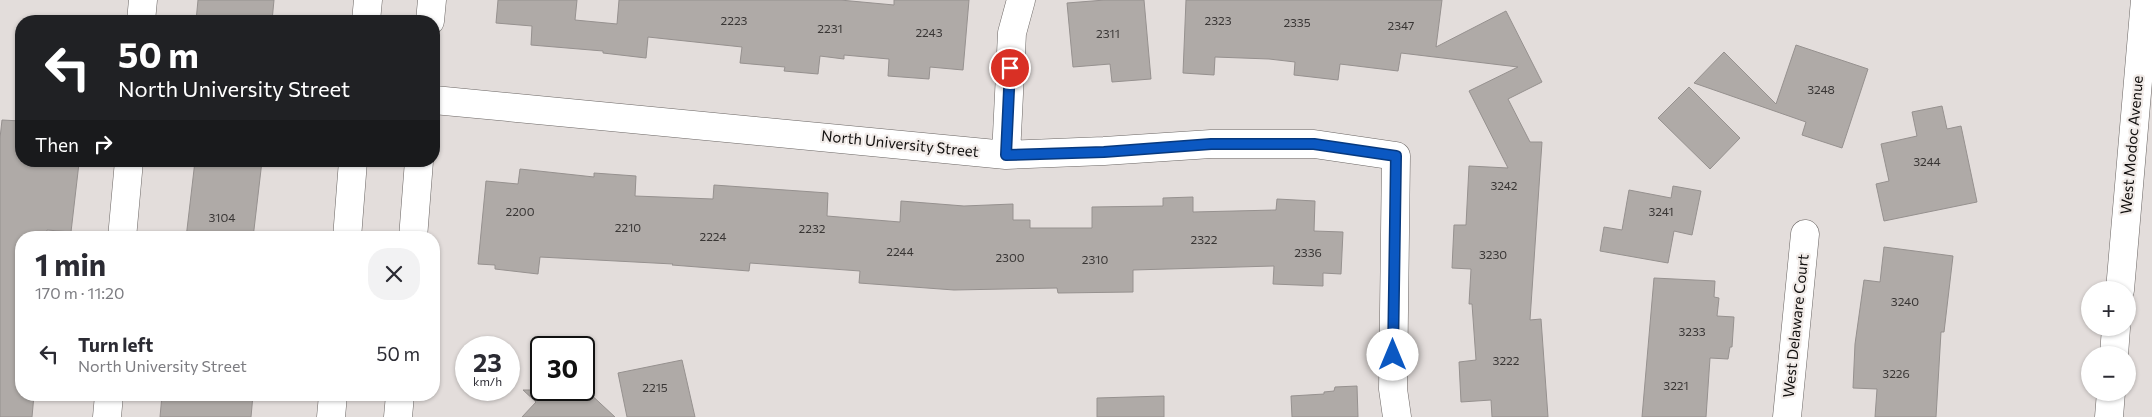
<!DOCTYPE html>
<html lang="en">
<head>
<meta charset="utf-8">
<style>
  body { margin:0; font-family:Commissioner,sans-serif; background:#f2f2f3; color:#2b2b33; height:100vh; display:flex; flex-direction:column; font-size:19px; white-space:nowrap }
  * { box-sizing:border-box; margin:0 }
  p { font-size:16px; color:#7c7c81 }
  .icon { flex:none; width:28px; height:28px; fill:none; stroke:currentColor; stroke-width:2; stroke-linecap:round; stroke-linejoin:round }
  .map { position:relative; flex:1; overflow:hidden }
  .panel { position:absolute; left:15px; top:231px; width:425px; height:170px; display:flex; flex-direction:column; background:#fff; border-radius:20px; box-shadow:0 1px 4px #0004 }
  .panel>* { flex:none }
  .banner { position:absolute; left:15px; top:15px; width:425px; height:152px; border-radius:20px; box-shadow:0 1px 4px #0004; background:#202124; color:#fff; overflow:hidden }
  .fabs { position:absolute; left:2081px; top:281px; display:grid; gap:10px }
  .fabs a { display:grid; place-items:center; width:55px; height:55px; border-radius:50%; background:#fff; box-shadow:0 1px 4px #0004; font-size:25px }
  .speed { position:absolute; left:455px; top:336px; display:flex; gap:10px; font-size:25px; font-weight:700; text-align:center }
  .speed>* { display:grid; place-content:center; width:65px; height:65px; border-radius:50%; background:#fff; box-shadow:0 1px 4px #0004; line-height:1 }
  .speed small { font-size:12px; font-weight:400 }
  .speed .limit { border:2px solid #111; border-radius:8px; background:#fff; color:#111 }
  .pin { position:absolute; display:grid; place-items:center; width:42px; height:42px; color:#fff; margin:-21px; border:2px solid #fff; border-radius:50%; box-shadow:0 1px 5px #0007 }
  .me { position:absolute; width:55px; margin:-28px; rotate:0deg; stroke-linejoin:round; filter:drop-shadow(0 0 4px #0008) }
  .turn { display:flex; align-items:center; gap:18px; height:105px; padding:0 20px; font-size:22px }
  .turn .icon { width:65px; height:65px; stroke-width:2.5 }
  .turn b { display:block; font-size:35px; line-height:42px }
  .then { display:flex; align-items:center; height:48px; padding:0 20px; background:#0003; gap:10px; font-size:19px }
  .round { display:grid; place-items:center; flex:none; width:52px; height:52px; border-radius:20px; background:#f2f2f3 }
  .head { display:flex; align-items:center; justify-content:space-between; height:85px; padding:0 20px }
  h1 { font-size:30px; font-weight:700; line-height:38px }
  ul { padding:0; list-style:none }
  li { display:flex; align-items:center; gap:15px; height:75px; padding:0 20px }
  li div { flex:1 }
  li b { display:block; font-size:19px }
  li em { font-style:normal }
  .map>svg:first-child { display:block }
</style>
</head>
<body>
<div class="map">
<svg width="2152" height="417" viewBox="0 0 2152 417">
  <rect width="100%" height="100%" fill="#e3dddb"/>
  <path fill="#afaaa7" stroke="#96918f" d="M198 0H274L272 21H196Z
    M498 0H577L575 20 617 24 619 0H840L894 5V0H969L963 70 930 67 929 79 888 76 889 59 844 55V59L820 56 818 74 784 71 785 67 740 63 742 47 648 37 646 58 603 53V51L531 45 532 26 496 23Z
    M1105 0H1144L1151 79 1112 82 1110 64 1073 67 1067 3Z
    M1186 0H1442L1436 47 1506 11 1542 82 1508 99 1530 142H1542L1530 320 1541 319 1548 417H1492L1491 400 1461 402 1459 362 1476 360 1472 304H1469L1471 269 1452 268 1454 225H1466L1469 166 1508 168 1469 91 1518 67 1401 53 1398 71 1340 64 1338 80 1294 75 1295 62 1269 59 1215 57 1214 75 1183 73Z
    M1796 45 1868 69 1842 148 1802 135 1806 122 1694 83 1724 52 1776 104Z
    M1689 87 1740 138 1710 169 1658 118Z
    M1942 106 1947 129 1961 126 1977 202 1884 221 1876 184 1889 181 1881 144 1917 136 1912 112Z
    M2 120 21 121V161L79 163 71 232 47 230 46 238H21V395H34L32 417H0V138Z
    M195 161H262L253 238H186Z
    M520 169 594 177V173L636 176 635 196 713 199 714 185 828 193 827 216 900 222 901 201 964 206 1013 204V220H1030V228H1092V207L1163 206V198L1193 197V212L1276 210 1277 199 1315 201 1314 231 1343 232 1341 274 1323 273V286L1273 284 1274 266 1133 270V292L1058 293 1057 288 954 290 859 283 860 271 750 263 749 271 672 265 673 264 540 257 538 274 495 269V265L478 264 486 181 518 184Z
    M1673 186 1701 191 1692 235 1674 231 1668 263 1600 251 1604 227 1622 230 1629 190 1671 198Z
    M1884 247 1953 256 1944 332H1941L1936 417H1875L1877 389 1853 388 1855 344 1864 280 1880 282Z
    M1654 278 1715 281 1714 297 1719 298 1717 316 1734 317 1732 347H1730L1728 359 1710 358 1706 417H1642Z
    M682 360 695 417H627L618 373Z
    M1357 386 1358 417H1292L1291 396 1324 394V392L1334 391 1335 387Z
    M523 390H586L615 417H522L536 402Z
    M162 395H253L251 417H160Z
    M1164 396V417H1097V398Z"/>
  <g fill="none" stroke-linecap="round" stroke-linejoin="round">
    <defs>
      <path id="street" d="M141 21 143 0
        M434 100 1006 155 1104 151 1211 144H1314L1396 156 1393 389 1397 417
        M1006 155 1012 33 1021 0
        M122 238 129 161
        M2120 290 2145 0
        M2114 355 2116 328
        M107 417 109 395
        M1787 417 1805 234
        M2109 417 2111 392"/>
      <path id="secondary" d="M366 21 368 0
        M430 21 432 0
        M347 238 353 161
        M413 238 419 161
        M331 417 333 395
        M398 417 400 395"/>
    </defs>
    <use href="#street" stroke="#6b6664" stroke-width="29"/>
    <use href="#secondary" stroke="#6b6664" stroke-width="29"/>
    <use href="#street" stroke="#fff" stroke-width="28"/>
    <use href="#secondary" stroke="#fff" stroke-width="28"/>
  </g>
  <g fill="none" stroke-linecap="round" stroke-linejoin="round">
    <defs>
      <path id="route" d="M1010 68 1006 155 1104 152 1211 144H1314L1396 156 1393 355"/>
    </defs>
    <use href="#route" stroke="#07397e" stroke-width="12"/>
    <use href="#route" stroke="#0b58c2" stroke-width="9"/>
  </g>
  <g text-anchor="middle" stroke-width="4.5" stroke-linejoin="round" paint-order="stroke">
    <g font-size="12" fill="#393635">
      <text x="734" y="25">2223</text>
      <text x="1218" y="25">2323</text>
      <text x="1297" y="27">2335</text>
      <text x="1401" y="30">2347</text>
      <text x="830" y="33">2231</text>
      <text x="929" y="37">2243</text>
      <text x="1108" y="38">2311</text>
      <text x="1821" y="94">3248</text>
      <text x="1927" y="166">3244</text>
      <text x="1504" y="190">3242</text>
      <text x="520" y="216">2200</text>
      <text x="1661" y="216">3241</text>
      <text x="222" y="222">3104</text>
      <text x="628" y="232">2210</text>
      <text x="812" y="233">2232</text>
      <text x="713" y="241">2224</text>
      <text x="1204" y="244">2322</text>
      <text x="900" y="256">2244</text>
      <text x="1308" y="257">2336</text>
      <text x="1493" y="259">3230</text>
      <text x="1010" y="262">2300</text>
      <text x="1095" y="264">2310</text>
      <text x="1905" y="306">3240</text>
      <text x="1692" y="336">3233</text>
      <text x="1506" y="365">3222</text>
      <text x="1896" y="378">3226</text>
      <text x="1676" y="390">3221</text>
      <text x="655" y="392">2215</text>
    </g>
    <g font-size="15" fill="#12100f" stroke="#f1ebe8">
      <text transform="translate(900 144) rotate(6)" y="5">North University Street</text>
      <text transform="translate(2132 145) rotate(-85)" y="5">West Modoc Avenue</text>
      <text transform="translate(1796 326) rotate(-84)" y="5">West Delaware Court</text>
    </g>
  </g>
</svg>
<div class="fabs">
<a>+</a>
<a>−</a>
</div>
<div class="speed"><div>23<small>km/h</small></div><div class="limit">30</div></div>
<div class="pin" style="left:1010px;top:68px;background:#d93025"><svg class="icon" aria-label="arrive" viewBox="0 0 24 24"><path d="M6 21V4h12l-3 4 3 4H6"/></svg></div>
<svg class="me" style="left:1393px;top:355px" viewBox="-20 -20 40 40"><circle r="19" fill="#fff"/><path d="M0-13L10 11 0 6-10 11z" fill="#0b58c2"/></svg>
<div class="banner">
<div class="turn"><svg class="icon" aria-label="left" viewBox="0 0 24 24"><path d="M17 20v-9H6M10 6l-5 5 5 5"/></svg><div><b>50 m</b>North University Street</div></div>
<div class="then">Then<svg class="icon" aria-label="right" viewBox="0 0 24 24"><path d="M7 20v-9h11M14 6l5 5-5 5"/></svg></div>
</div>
<section class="panel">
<div class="head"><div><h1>1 min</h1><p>170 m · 11:20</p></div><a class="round"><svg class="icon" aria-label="close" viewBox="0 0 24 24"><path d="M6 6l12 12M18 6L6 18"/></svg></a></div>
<ul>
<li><svg class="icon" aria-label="left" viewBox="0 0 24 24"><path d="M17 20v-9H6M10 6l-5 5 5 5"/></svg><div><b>Turn left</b><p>North University Street</p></div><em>50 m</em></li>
</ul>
</section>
</div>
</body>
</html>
